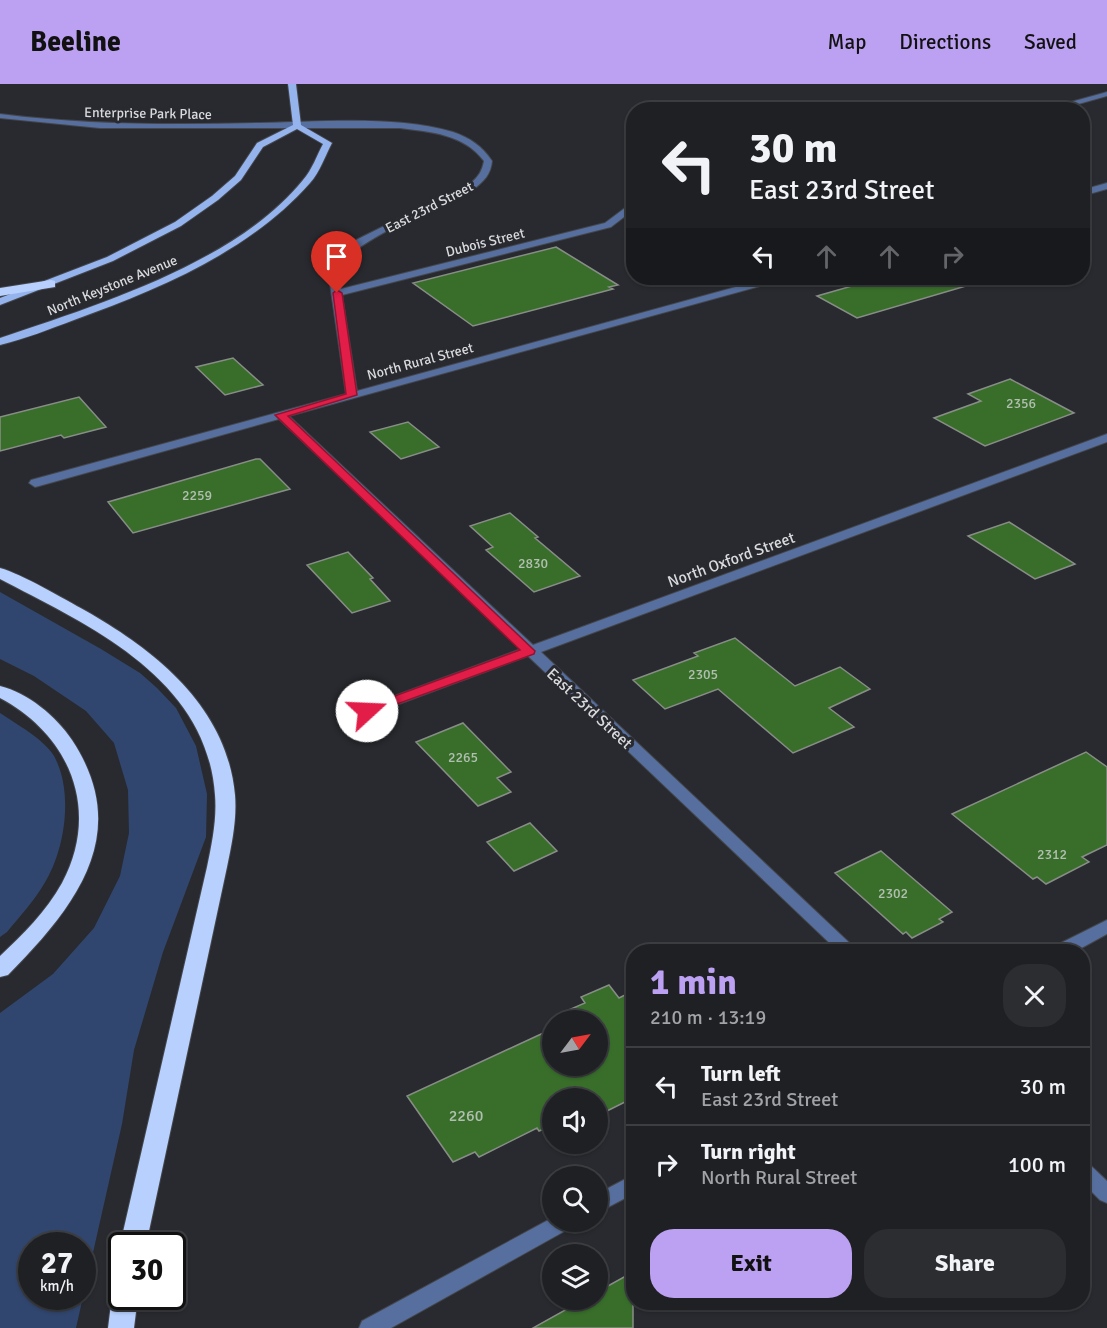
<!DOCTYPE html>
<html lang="en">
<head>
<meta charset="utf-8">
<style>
  body { margin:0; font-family:Signika,sans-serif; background:#2b2d30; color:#f1f3f6; height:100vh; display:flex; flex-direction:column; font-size:22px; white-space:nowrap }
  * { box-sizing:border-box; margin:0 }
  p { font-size:20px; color:#a1a3a6 }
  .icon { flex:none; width:33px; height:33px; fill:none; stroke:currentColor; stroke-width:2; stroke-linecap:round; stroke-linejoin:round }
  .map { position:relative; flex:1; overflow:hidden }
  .panel { position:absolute; left:626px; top:860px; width:464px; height:366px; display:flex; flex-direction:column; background:#1e2023; border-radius:24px; box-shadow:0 2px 4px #0004,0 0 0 2px #3c3e41 }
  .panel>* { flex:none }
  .banner { position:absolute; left:626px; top:18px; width:464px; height:183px; border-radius:24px; box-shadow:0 2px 4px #0004,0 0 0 2px #3c3e41; background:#1e2023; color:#f1f3f6; overflow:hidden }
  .needle { width:39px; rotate:58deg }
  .buttons { position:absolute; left:542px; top:926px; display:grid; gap:12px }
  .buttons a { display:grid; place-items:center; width:66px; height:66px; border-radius:50%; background:#1e2023; box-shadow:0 2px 4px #0004,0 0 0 2px #3c3e41; font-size:30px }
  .speed { position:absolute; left:18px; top:1148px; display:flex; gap:12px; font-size:30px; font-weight:700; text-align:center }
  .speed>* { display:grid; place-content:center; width:78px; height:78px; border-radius:50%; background:#1e2023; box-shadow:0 2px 4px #0004,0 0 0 2px #3c3e41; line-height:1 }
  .speed small { font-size:15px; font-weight:400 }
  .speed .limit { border:3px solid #111; border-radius:9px; background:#fff; color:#111 }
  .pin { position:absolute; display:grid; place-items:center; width:51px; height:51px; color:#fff; margin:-62px -26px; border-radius:50% 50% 50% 0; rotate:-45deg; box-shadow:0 0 6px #0007 }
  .pin .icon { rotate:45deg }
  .me { position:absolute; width:66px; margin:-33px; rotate:70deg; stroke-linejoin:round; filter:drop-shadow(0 0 4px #0008) }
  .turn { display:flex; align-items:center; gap:21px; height:126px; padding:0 24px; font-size:27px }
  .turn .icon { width:78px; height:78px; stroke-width:2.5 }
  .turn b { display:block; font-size:42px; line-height:51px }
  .lanes { display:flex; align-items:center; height:57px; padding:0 24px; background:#0003; justify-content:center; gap:30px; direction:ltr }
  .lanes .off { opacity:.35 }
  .round { display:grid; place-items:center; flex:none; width:63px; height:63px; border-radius:24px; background:#2b2d30 }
  .overview { display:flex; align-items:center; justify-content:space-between; height:102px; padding:0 24px }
  h1 { font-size:36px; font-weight:700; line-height:45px; color:#bca0f2 }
  .action { display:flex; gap:12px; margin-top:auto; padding:12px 24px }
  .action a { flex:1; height:69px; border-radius:24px; background:#bca0f2; color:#111; font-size:24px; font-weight:700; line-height:69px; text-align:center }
  .action a+a { background:#2b2d30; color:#f1f3f6 }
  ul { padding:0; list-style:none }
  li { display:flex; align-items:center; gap:18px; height:78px; padding:0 24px; border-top:2px solid #3c3e41 }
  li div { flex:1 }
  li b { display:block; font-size:22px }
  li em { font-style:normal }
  header { display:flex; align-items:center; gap:36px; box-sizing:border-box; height:84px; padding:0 30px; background:#bca0f2; color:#111 }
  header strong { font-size:28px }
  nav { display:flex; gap:33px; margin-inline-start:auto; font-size:21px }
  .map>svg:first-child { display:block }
</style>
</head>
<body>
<header>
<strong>Beeline</strong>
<nav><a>Map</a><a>Directions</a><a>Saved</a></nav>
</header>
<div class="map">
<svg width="1107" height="1244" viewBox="0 0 1107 1244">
  <rect width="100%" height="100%" fill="#282a2f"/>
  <path fill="#31466e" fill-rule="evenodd" d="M0 508 101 565 140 589 157 604 176 624 196 662 207 710 206 753 163 868 134 966 122 1040 76 1244H0V929L53 890 94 844 120 792 129 749 128 706 114 659 86 627 34 592 0 575ZM32 1161H82V1212H32Z
    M0 629C16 640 44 655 54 672 74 708 65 767 44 800 34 817 20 832 7 848L0 853Z"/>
  <path fill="#386e2a" stroke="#898d88" stroke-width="1.5" d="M556 163 618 201 609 203 613 205 473 242 413 199Z
    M880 194H964L966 202 857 234 817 212Z
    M233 274 263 301 225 311 196 283Z
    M1010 295 1074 329 985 362 934 334 981 317 968 310Z
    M79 313 106 343 64 354 61 351 0 367V333Z
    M408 338 439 363 401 375 370 348Z
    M256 375H260L290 405 133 449 108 418Z
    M510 429 538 453 535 454 580 492 534 508 486 466 493 463 470 442Z
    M1009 438 1075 480 1035 495 968 452Z
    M348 468 373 494 370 495 390 517 352 529 307 481Z
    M735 554 795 602 840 583 870 605 829 624 854 643 793 669 718 605 665 625 633 596 698 572 694 569Z
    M463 639 511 688 497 694 511 708 478 722 416 658Z
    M1086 668 1107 683V761L1082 773 1089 778 1046 800 1037 793 1033 795 952 730Z
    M530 739 557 767 514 787 487 758Z
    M881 767 952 828 939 835 943 838 912 854 906 848 903 850 835 789Z
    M609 901 619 914 633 907V1014L597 1032V1014H552V1054L544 1045 539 1047 537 1044 479 1073 475 1068 453 1078 407 1012 552 945V981H597V936H571L564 928 585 919 581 913Z
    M633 1188V1244H533L585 1215H597V1208Z"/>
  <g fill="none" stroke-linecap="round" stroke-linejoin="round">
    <defs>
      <path id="minor" d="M1107 8V12L1057 26H1042Z
        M0 30C86 41 172 41 258 39 317 38 397 31 453 48 470 54 482 62 492 77 491 90 484 97 474 105 450 117 341 162 338 187 337 192 340 200 341 205L605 139 633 118V126L611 143 342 211 357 307 769 194H783L782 196 289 332 533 561 1107 350V358L541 568 858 867H838L528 572 372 630H362L359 627 362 624 521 565 279 335 39 402 35 403 29 399 31 396 346 310 328 186 339 169 356 156 471 99C479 92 482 87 484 77 464 50 431 48 400 44H100L0 34Z
        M1107 99V105L1082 112V106Z
        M1107 836V850L1076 867H1052L1055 862Z
        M1082 1078 1089 1080 1107 1097V1119L1100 1116 1082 1098Z
        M633 1091V1110L597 1129V1110Z
        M552 1134V1137H576L572 1143 391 1244H359L362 1237Z"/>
      <path id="major" d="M288 0H296L301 41 332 59C325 72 320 88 310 99 249 168 159 205 74 236 50 245 25 255 0 261V254C98 221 237 178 303 96 312 86 317 71 323 60L297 45 263 63 241 96 218 116 181 142 113 177 0 221V214L107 173 175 138 212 112 235 92 257 59 293 41Z"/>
      <path id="highway" d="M51 196 55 197V203L0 212V204Z
        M0 484C22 490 64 515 86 527 156 567 227 623 235 711 237 735 232 759 227 783L146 1161H122V1164L120 1161 207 783C212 759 217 735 215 711 207 594 90 542 0 495Z
        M0 602C28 609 56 632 72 656 134 750 75 823 8 891L0 893V872C23 850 46 828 62 799 101 726 70 651 0 614Z
        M122 1202V1212H138L134 1244H108L112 1212 116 1204Z"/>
    </defs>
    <use href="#minor" stroke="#44464b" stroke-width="2"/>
    <use href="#major" stroke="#44464b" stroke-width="2"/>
    <use href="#highway" stroke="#44464b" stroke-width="2"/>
    <use href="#minor" fill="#566f9e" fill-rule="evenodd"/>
    <use href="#major" fill="#95b4ee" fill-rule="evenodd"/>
    <use href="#highway" fill="#b7d0fe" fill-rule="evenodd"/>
  </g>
  <path fill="#e11d48" stroke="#92132f" stroke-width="1.5" d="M337 206 342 209 357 311 288 332 535 567 534 570 367 631 362 630 360 627 362 624 520 566 275 331 346 310 333 209Z"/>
  <g text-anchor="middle" stroke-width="6" stroke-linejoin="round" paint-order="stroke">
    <g font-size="14" fill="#d9dadd" stroke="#282a2f">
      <text transform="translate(148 29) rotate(1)" y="5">Enterprise Park Place</text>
      <text transform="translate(429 123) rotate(-27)" y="5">East 23rd Street</text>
      <text transform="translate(485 158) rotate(-14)" y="5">Dubois Street</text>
      <text transform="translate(112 201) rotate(-22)" y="5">North Keystone Avenue</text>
      <text transform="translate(420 277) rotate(-15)" y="5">North Rural Street</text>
    </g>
    <g font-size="14" fill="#b1bfb0">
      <text x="1021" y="324">2356</text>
      <text x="197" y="416">2259</text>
      <text x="533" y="484">2830</text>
      <text x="703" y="595">2305</text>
      <text x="463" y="678">2265</text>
      <text x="1052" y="775">2312</text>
      <text x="893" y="814">2302</text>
    </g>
    <g font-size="16" fill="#d9dadd" stroke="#282a2f">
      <text transform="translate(731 475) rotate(-20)" y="6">North Oxford Street</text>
      <text transform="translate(590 624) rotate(43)" y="6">East 23rd Street</text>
    </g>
    <g font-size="16" fill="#b1bfb0">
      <text x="466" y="1037">2260</text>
    </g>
  </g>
</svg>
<div class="buttons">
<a><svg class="needle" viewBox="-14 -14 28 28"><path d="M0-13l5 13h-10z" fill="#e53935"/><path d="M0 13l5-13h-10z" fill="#a1a3a6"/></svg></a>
<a><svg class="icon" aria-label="sound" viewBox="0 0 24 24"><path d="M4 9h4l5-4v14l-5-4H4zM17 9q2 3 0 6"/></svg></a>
<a><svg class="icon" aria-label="search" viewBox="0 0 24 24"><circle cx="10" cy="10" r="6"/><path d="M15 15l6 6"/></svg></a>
<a><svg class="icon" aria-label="layers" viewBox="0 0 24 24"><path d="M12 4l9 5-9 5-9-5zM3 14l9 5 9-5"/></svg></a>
</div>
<div class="speed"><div>27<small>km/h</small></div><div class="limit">30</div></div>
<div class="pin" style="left:337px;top:209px;background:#d93025"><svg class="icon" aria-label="arrive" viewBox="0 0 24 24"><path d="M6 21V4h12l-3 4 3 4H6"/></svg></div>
<svg class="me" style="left:367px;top:627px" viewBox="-20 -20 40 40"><circle r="19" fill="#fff"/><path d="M0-13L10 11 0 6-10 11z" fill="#e11d48"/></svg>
<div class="banner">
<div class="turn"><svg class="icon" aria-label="left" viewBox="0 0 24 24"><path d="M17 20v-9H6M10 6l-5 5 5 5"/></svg><div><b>30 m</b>East 23rd Street</div></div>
<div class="lanes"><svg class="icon" aria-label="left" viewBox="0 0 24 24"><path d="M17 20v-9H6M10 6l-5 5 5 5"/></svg><svg class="icon off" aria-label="ahead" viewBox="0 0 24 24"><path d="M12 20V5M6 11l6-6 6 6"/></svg><svg class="icon off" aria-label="ahead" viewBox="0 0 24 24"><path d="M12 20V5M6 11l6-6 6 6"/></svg><svg class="icon off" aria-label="right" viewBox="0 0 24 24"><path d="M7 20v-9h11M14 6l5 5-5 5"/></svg></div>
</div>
<section class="panel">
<div class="overview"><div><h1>1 min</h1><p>210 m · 13:19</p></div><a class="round"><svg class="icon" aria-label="close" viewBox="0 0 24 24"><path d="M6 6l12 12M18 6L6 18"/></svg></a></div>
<ul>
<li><svg class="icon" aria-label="left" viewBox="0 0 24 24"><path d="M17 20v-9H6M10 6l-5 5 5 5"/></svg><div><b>Turn left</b><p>East 23rd Street</p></div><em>30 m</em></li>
<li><svg class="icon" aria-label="right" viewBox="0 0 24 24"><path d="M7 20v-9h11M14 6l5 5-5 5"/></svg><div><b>Turn right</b><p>North Rural Street</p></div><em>100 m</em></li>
</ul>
<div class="action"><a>Exit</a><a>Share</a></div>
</section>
</div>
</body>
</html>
